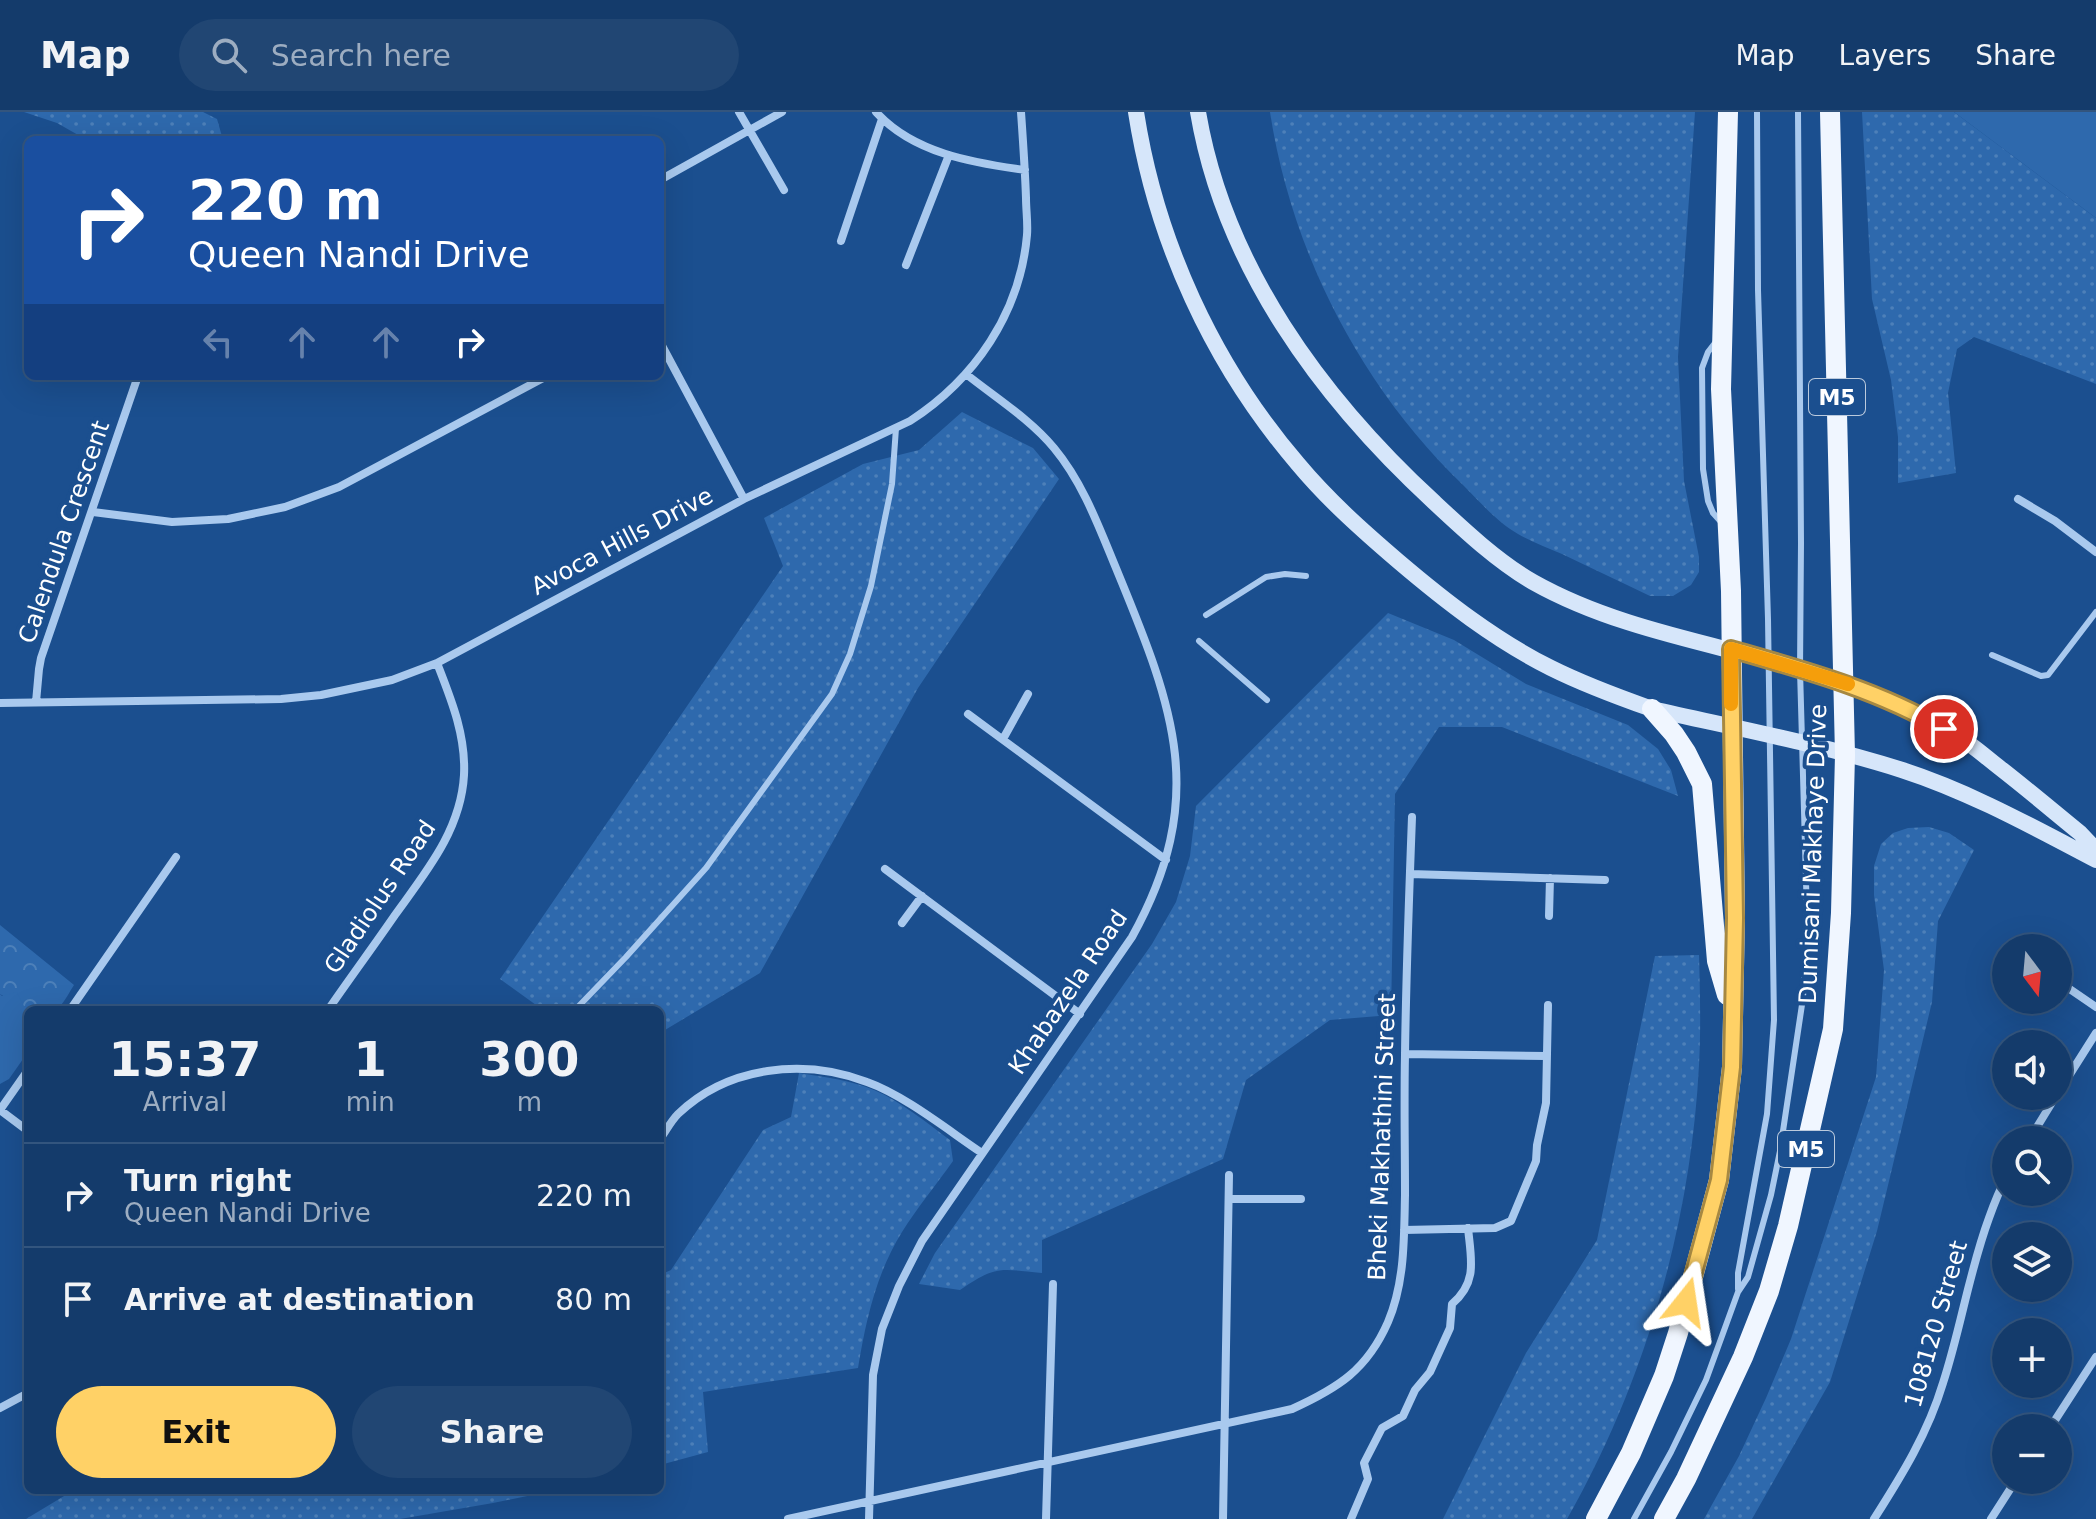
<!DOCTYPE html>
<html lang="en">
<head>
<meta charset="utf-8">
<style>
  body { margin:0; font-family:"DejaVu Sans",sans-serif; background:#214673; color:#f1f3f6; height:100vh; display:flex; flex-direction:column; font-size:30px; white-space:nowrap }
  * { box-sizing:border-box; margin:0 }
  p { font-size:26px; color:#9dadc1 }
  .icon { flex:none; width:44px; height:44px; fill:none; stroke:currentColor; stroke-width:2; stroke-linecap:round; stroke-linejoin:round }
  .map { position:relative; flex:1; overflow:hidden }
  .sheet { position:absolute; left:24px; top:894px; width:640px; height:488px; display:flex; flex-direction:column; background:#143b6b; border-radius:12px; box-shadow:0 8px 32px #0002,0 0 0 2px #33557e }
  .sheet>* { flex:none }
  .banner { position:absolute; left:24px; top:24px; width:640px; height:244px; border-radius:12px; box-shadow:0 8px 32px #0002,0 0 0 2px #33557e; background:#1a4fa0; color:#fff; overflow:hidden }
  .needle { width:52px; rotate:164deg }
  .buttons { position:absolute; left:1992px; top:822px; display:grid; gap:16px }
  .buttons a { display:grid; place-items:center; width:80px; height:80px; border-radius:50%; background:#143b6b; box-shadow:0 8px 32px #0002,0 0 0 2px #33557e; font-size:40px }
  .pin { position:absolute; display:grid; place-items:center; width:68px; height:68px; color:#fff; margin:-34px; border:4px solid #fff; border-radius:50%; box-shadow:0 2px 8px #0007 }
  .me { position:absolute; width:88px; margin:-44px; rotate:15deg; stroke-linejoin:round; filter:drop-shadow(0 0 6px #0008) }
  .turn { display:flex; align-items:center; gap:28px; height:168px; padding:0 32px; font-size:36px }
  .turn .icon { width:104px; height:104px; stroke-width:2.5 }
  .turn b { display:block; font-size:56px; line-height:68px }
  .lanes { display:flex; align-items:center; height:76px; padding:0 32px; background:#0003; justify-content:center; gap:40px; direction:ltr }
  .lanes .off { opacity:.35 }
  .eta { display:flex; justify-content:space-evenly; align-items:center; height:136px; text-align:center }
  .eta b { font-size:48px; font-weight:700; line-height:56px }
  .button { display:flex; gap:16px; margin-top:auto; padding:16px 32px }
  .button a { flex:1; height:92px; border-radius:48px; background:#ffd166; color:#111; font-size:32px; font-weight:700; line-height:92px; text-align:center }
  .button a+a { background:#214673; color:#f1f3f6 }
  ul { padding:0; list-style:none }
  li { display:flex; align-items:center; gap:24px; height:104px; padding:0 32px; border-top:2px solid #33557e }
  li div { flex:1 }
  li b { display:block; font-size:30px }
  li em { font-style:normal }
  header { display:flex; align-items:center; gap:48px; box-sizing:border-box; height:112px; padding:0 40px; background:#143b6b; border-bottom:2px solid #33557e }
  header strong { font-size:38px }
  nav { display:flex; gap:44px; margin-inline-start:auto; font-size:28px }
  .search { width:560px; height:72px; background:#214673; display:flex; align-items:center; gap:20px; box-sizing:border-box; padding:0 28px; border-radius:44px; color:#9dadc1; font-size:30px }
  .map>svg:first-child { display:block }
</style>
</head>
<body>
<header>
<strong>Map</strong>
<div class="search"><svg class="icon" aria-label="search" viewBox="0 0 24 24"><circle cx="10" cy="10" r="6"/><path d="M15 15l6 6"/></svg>Search here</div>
<nav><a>Map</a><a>Layers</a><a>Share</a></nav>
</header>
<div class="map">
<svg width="2096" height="1407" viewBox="0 0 2096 1407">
  <defs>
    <pattern id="grass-dots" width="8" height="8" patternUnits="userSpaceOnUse" patternTransform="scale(2)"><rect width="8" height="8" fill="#2e69ad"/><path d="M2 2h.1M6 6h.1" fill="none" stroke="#4d80b9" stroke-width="1.8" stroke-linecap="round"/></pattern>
    <pattern id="forest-crowns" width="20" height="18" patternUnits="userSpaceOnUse" patternTransform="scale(2)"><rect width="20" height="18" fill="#2e69ad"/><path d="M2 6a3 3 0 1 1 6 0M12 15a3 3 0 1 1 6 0" fill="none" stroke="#4d80b9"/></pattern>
  </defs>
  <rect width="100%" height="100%" fill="#1b4f8f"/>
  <path fill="url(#grass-dots)" d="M24 0H203L217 7 223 28H87L57 11Z
    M1270 0H1695L1678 245 1684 369 1699 445V460L1691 473 1673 484H1650C1621 470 1591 456 1562 442 1547 436 1532 430 1518 422 1497 410 1479 389 1463 373 1361 275 1291 139 1270 0Z
    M1862 0H1954L2096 106V272L1974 225 1957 237 1948 281 1956 361 1898 371V325L1891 268 1872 187Z
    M962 300 1033 336 1059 367 918 576 760 861 660 921V898H543L500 867 783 454 764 406 863 352 919 338Z
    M1388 501 1454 528 1526 572 1628 613 1658 637 1671 658 1678 684 1502 615H1439L1395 682 1391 903 1330 908 1246 968 1223 1047 1042 1128V1161C999 1157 997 1153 960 1178L919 1172 935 1141 1152 832 1176 790 1190 744 1196 694Z
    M1929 715 1949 721 1974 738 1938 809 1932 890 1877 1119 1830 1270 1752 1407H1704L1739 1344 1766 1286 1791 1227 1876 965 1884 858 1874 783V754L1881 732 1893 721 1908 716Z
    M1699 843C1700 880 1701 916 1699 953 1691 1111 1645 1270 1567 1407H1443L1526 1241 1597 1128 1655 844Z
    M799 961C824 965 850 968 874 978 900 989 927 1011 950 1028L953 1049C936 1073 917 1096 902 1120 876 1162 866 1208 858 1256L703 1280 708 1340 660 1353V1163L671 1158 763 1018 791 1005Z
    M74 1378H556L493 1391 400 1407H26Z"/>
  <path fill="url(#forest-crowns)" d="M0 813 74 873C70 879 65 889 60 894 44 907 14 891 0 882Z"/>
  <path fill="#2e69ad" d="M1954 0H2096V106Z
    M17 880 23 893 31 898H28V940L9 967 0 972V882L2 884Z"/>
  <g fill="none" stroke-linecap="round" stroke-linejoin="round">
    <path stroke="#a9c9ee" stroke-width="6" d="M1715 231 1708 240 1702 256 1703 357 1708 389 1713 401 1722 411
      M1206 503 1266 465 1285 462 1306 464
      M1199 529 1267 588
      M1992 543 2041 564 2048 563 2096 500
      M575 898 626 845 706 756 832 582 850 542 871 474 892 372 896 316
      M1738 1177V1161L1767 1002 1774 908 1768 507 1758 178 1757 0
      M1634 1407 1671 1340 1706 1268 1738 1180 1748 1165 1771 1083 1780 1039 1803 886 1807 804 1800 558 1801 431 1798 0"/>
    <path stroke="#a9c9ee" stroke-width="8" d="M739 0 784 78
      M876 0C913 41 973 51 1025 58
      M660 68 782 0
      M841 129 882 7
      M906 153 949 43
      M660 230 744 387
      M2018 387 2055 409 2096 440
      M93 400 172 410 228 407 285 395 339 375 547 264
      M36 590 39 557 41 546 138 264
      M0 591 281 587 321 583 392 568 437 551 744 387 910 309C975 267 1020 201 1027 123 1028 111 1026 98 1026 86 1025 57 1023 29 1021 0
      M968 602 1166 748
      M1003 627 1028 582
      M885 757 1080 902
      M1410 762 1605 768
      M1549 804 1550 766
      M902 811 922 784
      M2058 869 2096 895
      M70 898 176 745
      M328 898C350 866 373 835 395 803 426 760 461 718 464 663 466 623 451 587 437 551
      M1405 942 1546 944
      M28 958 0 998 28 1019
      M2058 981 2096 921
      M660 1027C666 1019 671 1009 678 1002 728 954 804 946 867 970 904 983 949 1019 982 1041
      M2029 1028 2056 984
      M1230 1087H1301
      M1404 1118 1495 1116 1511 1109 1536 1049 1537 1033 1546 991 1548 893
      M0 1296 28 1281
      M2050 1316 2096 1245
      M788 1407 1292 1297C1338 1276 1367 1258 1388 1210 1405 1170 1404 1126 1405 1083 1405 1036 1404 990 1405 943 1406 863 1409 784 1412 705
      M869 1407 873 1263 882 1217 899 1174 922 1129 1132 825C1209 686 1174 597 1118 461 1100 418 1084 372 1054 336 1030 307 996 286 966 262
      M1046 1407 1053 1172
      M1223 1407 1229 1063
      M1351 1407 1368 1367 1364 1351 1382 1316 1403 1304 1415 1278 1430 1260 1450 1216 1452 1192C1478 1170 1471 1147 1468 1116
      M1874 1407C1902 1363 1928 1321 1943 1271 1961 1216 1969 1160 1989 1106 1994 1092 1999 1079 2006 1066
      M1991 1407 2016 1368"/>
    <path stroke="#d6e6fa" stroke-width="16" d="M1136 0C1156 129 1213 253 1298 352 1328 388 1363 419 1398 449 1445 489 1495 528 1551 556 1583 572 1618 585 1652 597 1735 616 1820 632 1902 658 1970 680 2033 715 2096 748
      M1198 0C1224 154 1321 286 1434 390 1464 418 1497 449 1533 470 1627 523 1741 535 1842 570 1881 583 1927 605 1962 627 1975 635 1987 646 2000 656 2027 677 2053 699 2080 721L2096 738"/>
    <path stroke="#f0f6ff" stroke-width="20" d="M1652 597 1674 622 1686 640 1702 672 1717 849 1727 883
      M1596 1407 1631 1341 1664 1264 1678 1221 1719 1068 1732 955 1735 806 1731 479 1721 277 1728 0
      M1664 1407 1686 1367 1743 1245 1769 1179 1788 1114 1833 917 1841 801 1845 643 1830 0"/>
  </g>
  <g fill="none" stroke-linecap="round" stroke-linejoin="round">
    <defs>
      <path id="route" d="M1686 1190 1719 1068 1732 955 1735 806 1731 537C1804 558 1878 578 1944 617"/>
    </defs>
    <use href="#route" stroke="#a68842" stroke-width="20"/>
    <use href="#route" stroke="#ffd166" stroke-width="14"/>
    <path stroke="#f59e0b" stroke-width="14" d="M1731 592V537L1848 572"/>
  </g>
  <g text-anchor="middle" stroke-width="8" stroke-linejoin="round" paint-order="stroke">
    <g fill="#1b4f8f" stroke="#bbcadd" stroke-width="2">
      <rect x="1809" y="267" width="56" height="36" rx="6"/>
      <rect x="1778" y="1019" width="56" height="36" rx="6"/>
    </g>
    <g font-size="22" font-weight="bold" fill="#fff">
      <text x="1837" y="293">M5</text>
      <text x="1806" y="1045">M5</text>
    </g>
    <g font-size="24" fill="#fff" stroke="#1b4f8f">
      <text transform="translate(64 420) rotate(-71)" y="8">Calendula Crescent</text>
      <text transform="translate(622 429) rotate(-28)" y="8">Avoca Hills Drive</text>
      <text transform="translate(1813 742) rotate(-88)" y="8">Dumisani Makhaye Drive</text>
      <text transform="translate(380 785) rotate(-56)" y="8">Gladiolus Road</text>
      <text transform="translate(1068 880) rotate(-56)" y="8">Khabazela Road</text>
      <text transform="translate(1382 1025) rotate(-88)" y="8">Bheki Makhathini Street</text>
      <text transform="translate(1936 1212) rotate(-74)" y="8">108120 Street</text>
    </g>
  </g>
</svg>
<div class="buttons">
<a><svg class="needle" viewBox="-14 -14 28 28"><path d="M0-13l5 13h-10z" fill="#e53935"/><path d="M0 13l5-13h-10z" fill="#9dadc1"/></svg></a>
<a><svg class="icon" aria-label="sound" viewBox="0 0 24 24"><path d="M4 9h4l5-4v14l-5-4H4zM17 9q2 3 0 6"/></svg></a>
<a><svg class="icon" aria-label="search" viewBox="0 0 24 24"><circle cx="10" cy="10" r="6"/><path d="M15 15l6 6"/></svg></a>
<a><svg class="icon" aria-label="layers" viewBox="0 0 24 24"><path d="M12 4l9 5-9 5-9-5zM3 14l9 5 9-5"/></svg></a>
<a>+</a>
<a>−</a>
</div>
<div class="pin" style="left:1944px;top:617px;background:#d93025"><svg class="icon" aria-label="arrive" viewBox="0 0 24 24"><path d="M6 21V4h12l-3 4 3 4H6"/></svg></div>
<svg class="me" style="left:1686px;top:1190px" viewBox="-20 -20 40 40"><path d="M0-17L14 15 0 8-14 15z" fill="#ffd166" stroke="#fff" stroke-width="4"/></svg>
<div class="banner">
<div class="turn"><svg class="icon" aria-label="right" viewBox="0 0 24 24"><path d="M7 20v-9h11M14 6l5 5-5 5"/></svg><div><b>220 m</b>Queen Nandi Drive</div></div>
<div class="lanes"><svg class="icon off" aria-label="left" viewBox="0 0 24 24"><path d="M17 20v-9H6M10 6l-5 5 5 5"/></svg><svg class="icon off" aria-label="ahead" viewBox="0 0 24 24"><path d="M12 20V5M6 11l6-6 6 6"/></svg><svg class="icon off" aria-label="ahead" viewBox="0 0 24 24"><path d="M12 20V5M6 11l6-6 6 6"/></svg><svg class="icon" aria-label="right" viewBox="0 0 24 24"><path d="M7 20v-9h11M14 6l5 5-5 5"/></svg></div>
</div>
<section class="sheet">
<div class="eta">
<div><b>15:37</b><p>Arrival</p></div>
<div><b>1</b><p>min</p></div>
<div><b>300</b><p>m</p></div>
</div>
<ul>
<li><svg class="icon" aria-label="right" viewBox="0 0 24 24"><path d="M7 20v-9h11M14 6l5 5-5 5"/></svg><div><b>Turn right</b><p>Queen Nandi Drive</p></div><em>220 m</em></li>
<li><svg class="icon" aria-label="arrive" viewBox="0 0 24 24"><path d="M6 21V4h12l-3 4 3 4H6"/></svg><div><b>Arrive at destination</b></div><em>80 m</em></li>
</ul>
<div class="button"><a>Exit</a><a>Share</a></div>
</section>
</div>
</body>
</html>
